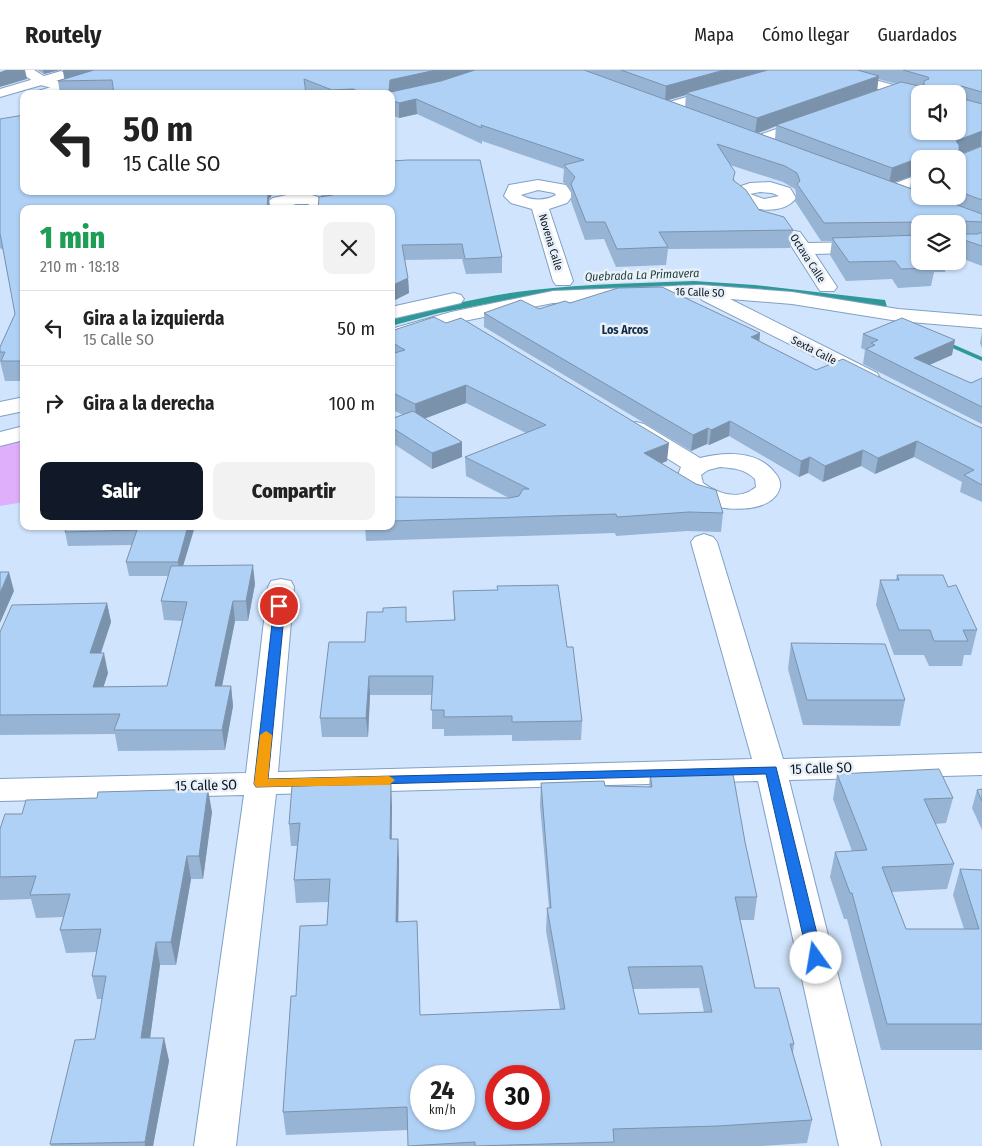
<!DOCTYPE html>
<html lang="es">
<head>
<meta charset="utf-8">
<style>
  body { margin:0; font-family:"Fira Sans Condensed",sans-serif; background:#f2f2f2; color:#222; height:100vh; display:flex; flex-direction:column; font-size:19px; white-space:nowrap }
  * { box-sizing:border-box; margin:0 }
  p { font-size:16px; color:#767676 }
  .icon { flex:none; width:28px; height:28px; fill:none; stroke:currentColor; stroke-width:2; stroke-linecap:round; stroke-linejoin:round }
  .map { position:relative; flex:1; overflow:hidden }
  .details { position:absolute; left:20px; top:135px; width:375px; height:325px; display:flex; flex-direction:column; background:#fff; border-radius:10px; box-shadow:0 1px 4px #0004 }
  .details>* { flex:none }
  .hud { position:absolute; left:20px; top:20px; width:375px; height:105px; border-radius:10px; box-shadow:0 1px 4px #0004; background:#fff; color:#222; overflow:hidden }
  .tools { position:absolute; left:911px; top:15px; display:grid; gap:10px }
  .tools a { display:grid; place-items:center; width:55px; height:55px; border-radius:10px; background:#fff; box-shadow:0 1px 4px #0004; font-size:25px }
  .speed { position:absolute; left:410px; top:995px; display:flex; gap:10px; font-size:25px; font-weight:700; text-align:center }
  .speed>* { display:grid; place-content:center; width:65px; height:65px; border-radius:50%; background:#fff; box-shadow:0 1px 4px #0004; line-height:1 }
  .speed small { font-size:12px; font-weight:400 }
  .speed .limit { border:8px solid #d22; background:#fff; color:#111 }
  .pin { position:absolute; display:grid; place-items:center; width:42px; height:42px; color:#fff; margin:-21px; border:2px solid #fff; border-radius:50%; box-shadow:0 1px 5px #0007 }
  .me { position:absolute; width:55px; margin:-28px; rotate:347deg; stroke-linejoin:round; filter:drop-shadow(0 0 4px #0008) }
  .turn { display:flex; align-items:center; gap:18px; height:105px; padding:0 20px; font-size:22px }
  .turn .icon { width:65px; height:65px; stroke-width:2.5 }
  .turn b { display:block; font-size:35px; line-height:42px }
  .round { display:grid; place-items:center; flex:none; width:52px; height:52px; border-radius:10px; background:#f2f2f2 }
  .overview { display:flex; align-items:center; justify-content:space-between; height:85px; padding:0 20px }
  h1 { font-size:30px; font-weight:800; line-height:38px; color:#1e9e55 }
  .cta { display:flex; gap:10px; margin-top:auto; padding:10px 20px }
  .cta a { flex:1; height:58px; border-radius:10px; background:#111827; color:#fff; font-size:20px; font-weight:800; line-height:58px; text-align:center }
  .cta a+a { background:#f2f2f2; color:#222 }
  ul { padding:0; list-style:none }
  li { display:flex; align-items:center; gap:15px; height:75px; padding:0 20px; border-top:1px solid #e0e0e0 }
  li div { flex:1 }
  li b { display:block; font-size:19px }
  li em { font-style:normal }
  header { display:flex; align-items:center; gap:30px; box-sizing:border-box; height:70px; padding:0 25px; background:#fff; border-bottom:1px solid #e0e0e0 }
  header strong { font-size:24px }
  nav { display:flex; gap:28px; margin-inline-start:auto; font-size:18px }
  .map>svg:first-child { display:block }
</style>
</head>
<body>
<header>
<strong>Routely</strong>
<nav><a>Mapa</a><a>Cómo llegar</a><a>Guardados</a></nav>
</header>
<div class="map">
<svg width="982" height="1076" viewBox="0 0 982 1076">
  <rect width="100%" height="100%" fill="#d0e4fd"/>
  <path fill="#e0affc" d="M24 360V432L0 436V365Z"/>
  <path fill="#2e9997" d="M694 211 755 215 885 230 887 237 757 220 606 219 533 225 439 243 391 256V250C437 238 486 225 533 220 587 214 640 213 694 211Z"/>
  <g fill="none" stroke-linecap="round" stroke-linejoin="round">
    <path fill="#2e9997" fill-rule="evenodd" d="M943 270 982 287V291L941 273V271Z"/>
    <defs>
      <path id="minor" d="M17 0H34L47 8 68 14 70 17 63 21 37 14Z
        M779 0H801L799 3 669 41H659L657 38 659 35Z
        M816 0H839L926 24H920V30L818 3Z
        M811 47 816 48 818 51 816 54 758 75 753 77 745 72 748 69Z
        M920 104V115L894 126H882L880 122 882 118Z
        M538 110 566 115 573 125 567 133 549 139 573 211 570 215H556L553 211 532 139 511 133 504 126 509 115ZM538 120 554 123 556 125C545 131 532 131 521 125Z
        M770 112 790 118 796 128C784 146 744 142 733 125L735 118 750 113ZM760 122 772 123 779 126 764 129 750 124Z
        M296 123C311 124 324 126 332 139H315L308 134H296L278 139H258L273 128Z
        M794 161 800 162 808 173 920 171V181L815 184 837 217 834 221H820L785 166 788 162Z
        M700 215 792 222 898 239 982 246V258L898 251 792 234 730 229 877 303 880 308 877 313 869 314 702 230 700 227 553 233 454 253 391 271V259L451 242 553 221Z
        M454 223 461 225 464 229 461 233 391 249V237Z
        M24 327V341L0 346V332Z
        M636 352 644 354 700 388C724 382 758 380 775 403 778 406 781 412 780 417 773 447 714 441 694 429 686 424 682 418 676 410L681 397 628 364 625 359 628 354ZM720 397C733 398 745 399 755 409L756 417C739 431 719 424 703 413L701 405 708 400Z
        M24 356V370L0 376V362Z
        M704 464 713 467 717 472 783 689 982 683V705L789 710 881 1076H839L758 711 276 724 236 1076H194L244 725 0 731V709L246 703 268 517 271 511 281 509 291 511 294 517 278 702 752 689 691 472 695 467Z"/>
      <path id="highway" d="M108 0H130L128 3 59 24H36L38 21Z
        M61 1 68 5 66 8 0 27V19Z"/>
    </defs>
    <use href="#minor" stroke="#80a0c6" stroke-width="2"/>
    <use href="#highway" stroke="#80a0c6" stroke-width="2"/>
    <use href="#minor" fill="#fff" fill-rule="evenodd"/>
    <use href="#highway" fill="#fff" fill-rule="evenodd"/>
  </g>
  <path fill="#97b4d4" fill-rule="evenodd" d="M37 0H60L44 4Z
    M63 0H982V196L958 187V154H920V191H947L945 202H934L931 216 898 218 892 209 846 211 830 185 832 171H821L795 131 796 123 795 119 783 112 730 95 734 110 759 140 793 160 790 178 668 179 666 195 616 197 604 169 585 170 571 131V120L563 112 564 99 482 71V74L417 44 399 48 391 45V24H60L58 11 64 9ZM878 9 897 14 844 32 877 20ZM686 25 685 37 668 30ZM776 56 775 69 758 63 767 60ZM920 89H958V126H920ZM912 106 910 118 894 112Z
    M0 49 24 121H272L271 127 269 129 270 139H24V311H5L0 291V277L15 244 3 180 0 178Z
    M321 121H391L502 187V203L466 204 462 189 405 190 408 208 409 223 391 232V139L321 126Z
    M570 233 759 271 816 300 982 358V432L960 422 962 412 914 387 875 404 861 396 823 412 808 403 799 407 729 366 709 375 707 374 691 381 484 257V243L539 239Z
    M391 261 667 391 662 393 723 443 721 462 687 461 616 466 615 463 366 471 365 456H391V427L509 428 466 406 465 387 526 363 466 333 424 348 462 387 432 399 391 372V349L403 345 391 339Z
    M982 262V278L980 273Z
    M863 264 952 285 929 295 971 313 982 308V354L863 294 865 280 861 278Z
    M195 456 183 496 255 514 248 551H235L222 616H231L233 636 225 680 118 681 115 664 0 665V562L107 533 111 552 101 583 108 603 103 617 167 616 182 551 164 550 161 531 168 506H129L126 492 132 475 68 476 65 462Z
    M897 505 948 517 977 560 971 585H964L962 596H929L924 585H894L876 535 880 510H896Z
    M453 521 567 577 582 651 581 670 512 671V665L444 666V659H432V625H370L368 667H322L320 648 365 572 407 552 454 550Z
    M791 573 905 630 900 656 803 655 788 599Z
    M650 703 745 772 757 827 754 850H740L755 918 794 974 793 983 812 1050 807 1073 762 1076H408V1060L286 1065 283 1042 296 926 327 855 328 832 296 833 294 810 297 776H291L289 754 392 736V769L399 791 398 851 420 945 560 939 546 861 547 838H549L540 735 541 713 605 716 649 717ZM699 918 704 942 639 944 633 919Z
    M837 704 953 728 946 753 935 754 954 794 947 819 892 822 906 859H964L953 825 960 799 982 800V980H881L847 849H844L830 807 835 782 852 781 833 729Z
    M982 719V760L972 738 977 720Z
    M212 742 203 809H191L176 895H160L150 968H164L169 991 153 1076H51L50 1074 95 969 102 929H97L92 906 97 882 66 883 60 860 63 847 36 848 31 829 0 830V759Z"/>
  <path fill="#7b92ac" d="M6 0H25L27 9 0 17V2Z
    M43 0H60L44 4Z
    M63 0H101L65 11Z
    M436 0H479L391 25 389 20 390 10Z
    M724 0H772L686 23V25L665 31 666 16Z
    M879 6 877 20 778 56 776 55V56L755 64 757 48Z
    M353 19 354 24H332V20Z
    M416 29 417 44 399 48V33Z
    M982 61 981 76 953 87 956 71Z
    M924 86 923 89H920V103L912 104V106L889 114 892 98Z
    M255 121H272L271 127 269 129 270 139H256L254 122Z
    M408 208 409 223 391 232V216Z
    M760 263 759 277 751 267Z
    M955 270 952 285 911 303 914 288Z
    M466 315V333L416 352 415 334Z
    M730 351 729 366 709 375 711 360Z
    M708 358 707 374 691 381 693 365Z
    M917 371 914 387 875 404 878 388Z
    M462 372V387L432 399V383Z
    M669 373 667 391 643 401 644 383Z
    M863 380 861 396 823 412 825 396Z
    M810 387 808 403 799 407 801 391Z
    M188 456H195L180 506 178 492Z
    M253 495 255 514 248 551 246 531Z
    M9 502 14 521 0 553V523Z
    M233 531 235 551 218 636 215 616Z
    M107 533 111 552 94 603 90 583Z
    M104 583 108 603 97 637 93 617Z
    M369 606 370 625 368 667 366 648Z
    M231 616 233 636 225 680 222 660Z
    M391 714 392 736 391 792 390 769Z
    M208 719 212 742 203 809 199 786Z
    M398 769 399 791 398 874 396 852Z
    M187 786 191 809 176 895 171 872Z
    M156 872 160 895 147 991 141 968Z
    M164 968 169 991 153 1076H145V1072Z"/>
  <path fill="#b0d1f6" stroke="#7b92ac" fill-rule="evenodd" d="M94 0H436L390 10 389 20 391 22 441 11 475 0H584L920 122V126H932L982 144V152L960 151V164H978L982 162V176L958 168V154H924V152L824 153 797 114 800 111 797 103 785 96 717 74 735 102 733 110 746 120 759 140 784 147 793 160 659 162 668 177 617 179 605 152H586L571 114 575 107 564 95 584 90 481 55 482 58 416 29 399 33 391 30V24H366L353 19 332 20 304 9 306 24H114L112 10 58 11Z
    M621 0H724L666 16Z
    M768 0H857L879 6 757 48 686 23Z
    M903 0H982V22L961 16 959 18 960 28 982 34V61L956 71 959 75V82L962 84 982 76V130L958 121V89H924V86L892 98 776 55 901 12 924 17V11L929 9 928 7ZM920 24H958V61H920Z
    M24 45V121H255L254 122 256 124H268L267 139H24V291H1L5 282H0V277L15 244 0 163V49Z
    M408 90H480L502 187 465 189 462 174 402 175 408 208 391 216V139H318L319 127 333 125 329 121H391V91Z
    M920 101V107L912 104Z
    M920 165V191H929L935 198 901 199 895 191 849 192 832 168Z
    M662 217 760 263 751 267 816 300 843 289 977 356 982 358V415L964 405 974 400 917 371 878 388 863 380 825 396 810 387 801 391 730 351 711 360 708 358 693 365 484 243 521 230 539 239 565 231 570 233 618 218Z
    M434 247 446 253 461 248 669 373 644 383 696 414 716 420 723 443 689 442 617 447 616 444 391 451V427L509 428 519 426 523 419H529L465 387 546 355 466 315 415 334 391 322V284L405 280 391 272V261Z
    M902 248 955 270 914 288 971 313 982 308V337L866 279 875 275 871 273 878 270 863 264Z
    M413 341 462 372 432 383 391 357V349Z
    M67 456H188L178 492H126L137 460 65 462Z
    M253 495 246 531H233L215 616H231L222 660H114L120 644 0 645V562L12 535 107 533 90 583H104L93 617 167 616 187 532 161 531 171 496Z
    M0 502H9L0 523Z
    M897 505H943L948 517 956 515 977 560H963L968 571H934L930 560H899L880 510H899Z
    M558 515 567 577H573L582 651 512 652V646L444 647V640H431L433 606H369L366 648H320L329 572H365L367 542H383V538L406 537V552L455 550 453 521 498 520 497 516Z
    M791 573 885 574 905 630H807Z
    M939 699 953 728 924 729 954 794 882 797 906 859H979L960 799 982 800V954H887L852 823H850L835 782 867 780 837 704Z
    M650 703 733 704 745 772 757 827H735L755 918H779L794 974H790L812 1050 718 1056 613 1059 614 1072 475 1076V1072L408 1076 407 1037 283 1042 291 926H296L300 856 327 855 330 809 294 810 300 753 289 754 292 716 391 714 390 769H398L396 852 417 851 420 945 565 939 547 838H551L541 713 604 711 605 716 652 717ZM702 896 712 942 639 944 628 897ZM421 1006H464V1049H421ZM496 1006H539V1049H496Z
    M208 719 199 786H187L171 872H156L141 968H164L145 1072 50 1074 75 970 95 969 106 906H92L101 859 60 860 70 824 30 825 36 806 0 807V759L5 744H22L26 730 97 728 98 722Z
    M982 719V731L977 720Z"/>
  <path fill="#1a73e8" stroke="#114b97" d="M279 533 285 536 268 709 776 697 823 888 821 892H810L808 888 766 704 256 717 254 714 274 536Z"/>
  <path fill="#f59e0b" d="M266 661 272 665 268 709 389 706 395 710 389 715 256 717 254 714 260 665Z"/>
  <g text-anchor="middle" stroke-width="5" stroke-linejoin="round" paint-order="stroke">
    <g font-size="11" fill="#091623" stroke="#e9f0f8">
      <text transform="translate(551 172) rotate(73)" y="4">Novena Calle</text>
      <text transform="translate(808 188) rotate(57)" y="4">Octava Calle</text>
      <text transform="translate(700 222) rotate(2)" y="4">16 Calle SO</text>
      <text transform="translate(814 280) rotate(27)" y="4">Sexta Calle</text>
    </g>
    <g font-size="12" font-style="italic" fill="#1f3e3d" stroke="#e9f0f8">
      <text transform="translate(642 205) rotate(-2)" y="4">Quebrada La Primavera</text>
    </g>
    <g font-size="12" font-weight="bold" fill="#102d4c" stroke="#e9f0f8">
      <text x="625" y="264">Los Arcos</text>
    </g>
    <g font-size="14" fill="#091623" stroke="#e9f0f8">
      <text transform="translate(821 698) rotate(-2)" y="5">15 Calle SO</text>
      <text transform="translate(206 715) rotate(-1)" y="5">15 Calle SO</text>
    </g>
  </g>
</svg>
<div class="tools">
<a><svg class="icon" aria-label="sound" viewBox="0 0 24 24"><path d="M4 9h4l5-4v14l-5-4H4zM17 9q2 3 0 6"/></svg></a>
<a><svg class="icon" aria-label="search" viewBox="0 0 24 24"><circle cx="10" cy="10" r="6"/><path d="M15 15l6 6"/></svg></a>
<a><svg class="icon" aria-label="layers" viewBox="0 0 24 24"><path d="M12 4l9 5-9 5-9-5zM3 14l9 5 9-5"/></svg></a>
</div>
<div class="speed"><div>24<small>km/h</small></div><div class="limit">30</div></div>
<div class="pin" style="left:279px;top:536px;background:#d93025"><svg class="icon" aria-label="arrive" viewBox="0 0 24 24"><path d="M6 21V4h12l-3 4 3 4H6"/></svg></div>
<svg class="me" style="left:816px;top:888px" viewBox="-20 -20 40 40"><circle r="19" fill="#fff"/><path d="M0-13L10 11 0 6-10 11z" fill="#1a73e8"/></svg>
<div class="hud">
<div class="turn"><svg class="icon" aria-label="left" viewBox="0 0 24 24"><path d="M17 20v-9H6M10 6l-5 5 5 5"/></svg><div><b>50 m</b>15 Calle SO</div></div>
</div>
<section class="details">
<div class="overview"><div><h1>1 min</h1><p>210 m · 18:18</p></div><a class="round"><svg class="icon" aria-label="close" viewBox="0 0 24 24"><path d="M6 6l12 12M18 6L6 18"/></svg></a></div>
<ul>
<li><svg class="icon" aria-label="left" viewBox="0 0 24 24"><path d="M17 20v-9H6M10 6l-5 5 5 5"/></svg><div><b>Gira a la izquierda</b><p>15 Calle SO</p></div><em>50 m</em></li>
<li><svg class="icon" aria-label="right" viewBox="0 0 24 24"><path d="M7 20v-9h11M14 6l5 5-5 5"/></svg><div><b>Gira a la derecha</b></div><em>100 m</em></li>
</ul>
<div class="cta"><a>Salir</a><a>Compartir</a></div>
</section>
</div>
</body>
</html>
